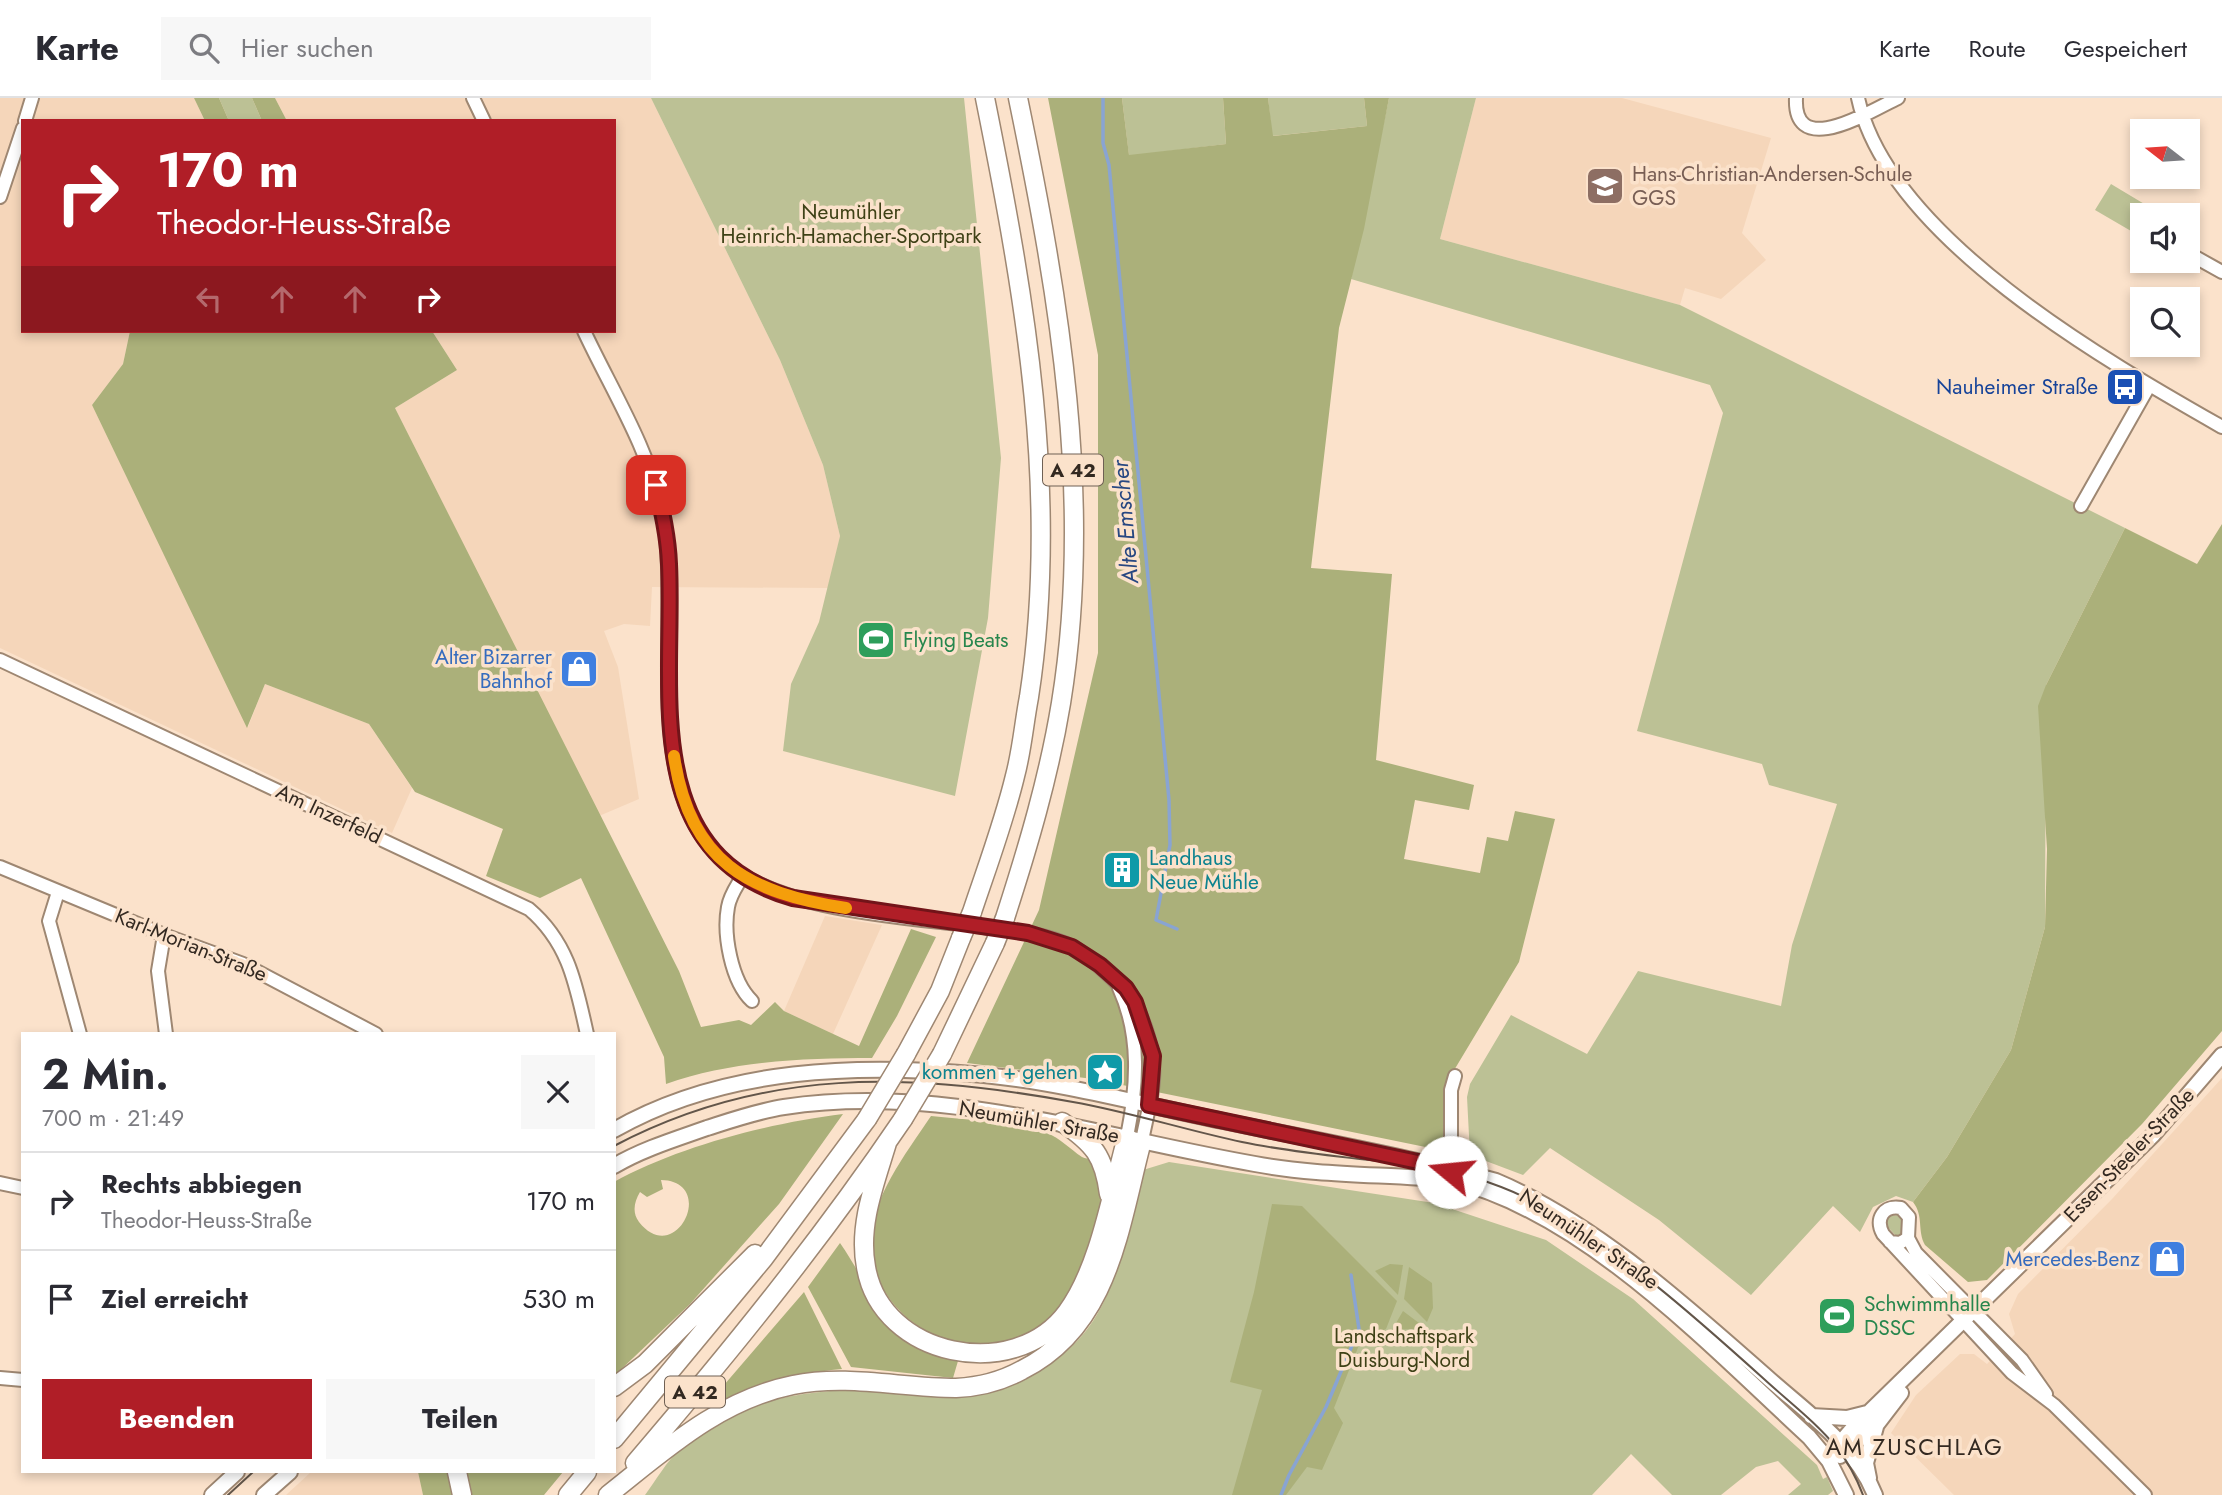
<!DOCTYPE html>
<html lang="de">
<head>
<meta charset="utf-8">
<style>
  body { margin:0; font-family:Jost,sans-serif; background:#f7f7f7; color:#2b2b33; height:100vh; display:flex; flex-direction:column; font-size:26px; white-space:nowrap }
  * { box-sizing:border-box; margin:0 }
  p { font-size:23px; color:#7c7c81 }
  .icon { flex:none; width:38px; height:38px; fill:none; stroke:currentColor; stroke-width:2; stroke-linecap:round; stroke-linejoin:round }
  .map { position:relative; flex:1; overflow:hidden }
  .drawer { position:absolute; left:21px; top:934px; width:595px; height:441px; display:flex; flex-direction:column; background:#fff; border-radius:0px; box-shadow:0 4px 10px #0003 }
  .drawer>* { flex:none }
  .top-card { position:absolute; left:21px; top:21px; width:595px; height:214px; border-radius:0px; box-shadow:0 4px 10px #0003; background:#b01e27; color:#fff; overflow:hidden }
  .needle { width:46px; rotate:287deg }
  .controls { position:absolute; left:2130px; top:21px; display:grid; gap:14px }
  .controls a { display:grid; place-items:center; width:70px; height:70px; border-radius:0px; background:#fff; box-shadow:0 4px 10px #0003; font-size:35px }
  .pin { position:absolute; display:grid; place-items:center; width:60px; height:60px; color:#fff; margin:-30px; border-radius:14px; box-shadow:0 4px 10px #0006 }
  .me { position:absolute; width:77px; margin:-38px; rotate:287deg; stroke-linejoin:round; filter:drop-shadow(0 0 5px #0008) }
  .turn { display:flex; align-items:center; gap:24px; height:147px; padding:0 21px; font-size:32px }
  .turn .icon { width:91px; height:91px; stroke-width:2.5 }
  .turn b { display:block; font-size:49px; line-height:60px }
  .lanes { display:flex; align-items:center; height:66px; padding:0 21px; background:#0003; justify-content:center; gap:35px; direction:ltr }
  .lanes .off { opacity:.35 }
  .round { display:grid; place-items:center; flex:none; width:74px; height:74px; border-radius:0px; background:#f7f7f7 }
  .headline { display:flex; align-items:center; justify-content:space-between; height:119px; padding:0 21px }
  h1 { font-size:42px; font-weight:700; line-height:52px }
  .button { display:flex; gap:14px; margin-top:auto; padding:14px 21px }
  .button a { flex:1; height:80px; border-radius:0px; background:#b01e27; color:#fff; font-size:28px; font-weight:700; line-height:80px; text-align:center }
  .button a+a { background:#f7f7f7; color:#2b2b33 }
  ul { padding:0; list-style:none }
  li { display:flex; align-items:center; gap:21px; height:98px; padding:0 21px; border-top:2px solid #e1e1e2 }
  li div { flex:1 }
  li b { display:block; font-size:26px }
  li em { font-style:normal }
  header { display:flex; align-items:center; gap:42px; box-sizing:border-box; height:98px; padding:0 35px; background:#fff; border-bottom:2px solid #e1e1e2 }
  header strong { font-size:33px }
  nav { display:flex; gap:38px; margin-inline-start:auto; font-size:24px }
  .search { width:490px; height:63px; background:#f7f7f7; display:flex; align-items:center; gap:18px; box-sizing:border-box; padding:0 24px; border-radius:0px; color:#7c7c81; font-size:26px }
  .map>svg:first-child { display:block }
</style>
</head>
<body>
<header>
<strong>Karte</strong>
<div class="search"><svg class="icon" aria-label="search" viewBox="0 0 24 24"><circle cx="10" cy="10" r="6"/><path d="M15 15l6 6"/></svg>Hier suchen</div>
<nav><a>Karte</a><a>Route</a><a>Gespeichert</a></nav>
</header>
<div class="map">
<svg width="2222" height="1397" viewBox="0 0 2222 1397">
  <rect width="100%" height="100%" fill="#fbe2cb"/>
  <path fill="#f5d6ba" d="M0 0H194L205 23H23V233H130L123 266 92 307 248 629 265 586 369 626 412 690 392 735 0 550Z
    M275 0H651L780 262 823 367 840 438 829 490 652 489 650 528 624 526 604 533 618 569 639 701 599 718 395 310 457 272 432 233H614V23H287Z
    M1476 0H1622L1771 40 1742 135 1766 162 1721 201 1685 190 1680 207 1440 141Z
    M825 818 882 827 833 936 784 913Z
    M2222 980V1397H1954L1891 1335 1916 1297 1960 1256H1974L1987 1266 2015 1236 2009 1216 2018 1196 2112 1101Z
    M311 1374H418L423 1397H286Z"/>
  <path fill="#bcc195" d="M219 0H252L262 23H229Z
    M651 0H964L1001 360 988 520 955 698 783 653 791 586 819 524 840 438 823 367 780 262Z
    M1122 0H1223L1226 46 1129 58Z
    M1268 0H1364L1367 28 1272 38Z
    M1389 0H1476L1440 141 1680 207 2125 430 2046 587 2045 829 2011 952 1947 1059 1913 1104 1896 1098 1873 1109 1860 1134 1833 1108 1751 1197 1659 1122 1550 1050 1523 1077 1470 1057 1467 999 1470 986 1511 917 1587 956 1638 873 1781 908 1792 847 1837 706 1769 687 1762 666 1637 633 1723 315 1710 287 1351 181Z
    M2111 86 2146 107 2131 133 2095 112Z
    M1169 1064 1434 1105 1546 1142 1633 1201 1817 1367 1823 1381 1827 1379 1833 1393 1828 1397H1788L1801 1386 1778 1363 1756 1369 1721 1397H1672L1631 1356 1592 1397H645C656 1382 667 1363 680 1351 743 1293 831 1289 910 1292 934 1293 962 1298 985 1294 1027 1286 1069 1259 1093 1223 1122 1179 1126 1122 1143 1072Z
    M1899 1117 1903 1121V1135L1897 1139 1886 1127 1889 1118Z"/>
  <path fill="#abb07a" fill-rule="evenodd" d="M194 0H219L229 23H205Z
    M252 0H275L287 23H262Z
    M1048 0H1122L1129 57 1226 46 1223 0H1268L1273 38 1367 28 1364 0H1389L1364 131 1339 230 1311 470 1392 476 1376 662 1474 687 1469 712 1415 702 1404 761 1480 775 1487 739 1508 743 1515 713 1555 721 1519 864 1447 984 1445 1053 1093 981 967 965 1039 812 1098 555V257Z
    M130 233H432L457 272 395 310 679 873 701 929 739 922 751 927 775 904 784 913 859 948 911 831 936 839 897 918 872 960C804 960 731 963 666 986L664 959 581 780 540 800 486 778 503 731 415 694 369 626 265 586 247 630 92 307 123 266Z
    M2222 426V933L2142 1026 1987 1182 1968 1184 1925 1147C1917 1133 1924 1118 1913 1104L1947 1059 2011 952 2045 829 2047 751 2038 608 2046 587 2125 430 2197 466Z
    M843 1016 779 1106 690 1206 614 1278V1084C679 1048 770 1025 843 1016ZM661 1082C718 1083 676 1171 639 1124 632 1115 634 1104 640 1094L647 1099 663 1091Z
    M931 1018C967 1022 1014 1023 1047 1035 1060 1040 1070 1051 1082 1059 1085 1061 1089 1060 1092 1062 1121 1083 1077 1188 1059 1210 1014 1265 928 1255 889 1200 843 1134 895 1072 931 1018Z
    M1272 1106 1302 1108 1397 1203 1386 1231 1361 1242 1334 1310 1343 1325 1322 1372 1307 1369 1286 1397H1232L1262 1292 1230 1284 1254 1194Z
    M840 1145C881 1204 878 1244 958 1263L953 1280 851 1269 808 1189Z
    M1390 1166 1403 1167 1398 1197 1375 1173Z
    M1409 1169 1432 1185 1433 1210 1427 1224 1404 1201Z
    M804 1194 842 1271C797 1275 757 1289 715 1306L712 1301Z
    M1403 1213 1419 1225 1414 1231 1392 1232Z
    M418 1374H447L452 1397H423Z
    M464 1374H563L544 1397H472Z"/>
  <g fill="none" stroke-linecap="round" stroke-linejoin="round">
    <path stroke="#89a4d2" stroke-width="3.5" d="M1103 0V45L1109 67 1169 702 1170 747 1156 822 1177 831
      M1281 1397 1289 1377 1326 1309 1359 1231 1351 1177"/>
    <defs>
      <path id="minor" d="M473 0 484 23
        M1796 0C1793 63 1872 12 1898 0
        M1858 0C1888 139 2106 263 2222 329
        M25 23 32 0
        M0 99 23 30
        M2188 155 2222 174
        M584 233C611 291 648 349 662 413 684 517 635 692 728 767 786 815 913 819 989 830 1017 833 1048 836 1073 849 1089 858 1101 870 1114 882 1136 903 1147 925 1152 957 1157 984 1147 1016 1142 1043
        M2081 408 2149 288
        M0 562 529 811C569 845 576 887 587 936
        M0 769 164 837 243 866 376 936
        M742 779C737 788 730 797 728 809 723 836 731 883 752 903
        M58 794 49 823 80 936
        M164 837 158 873 166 936
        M1119 890C1141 938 1137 989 1127 1039
        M1451 1078V992L1455 978
        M0 1085 23 1090
        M1908 1140 1916 1155 2022 1262 2046 1296
        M1890 1144 1900 1145 1908 1140 1909 1119 1901 1110C1883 1107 1875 1121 1883 1136L2012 1275 2054 1307 2145 1397
        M0 1280 23 1282"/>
      <path id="major" d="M614 1032C724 969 860 965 984 977 1065 985 1144 1007 1223 1023 1314 1042 1407 1058 1496 1083 1596 1125 1687 1209 1768 1280 1806 1314 1856 1348 1875 1397
        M614 1068C643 1051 676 1041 707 1030 732 1022 758 1013 784 1009 944 985 1099 1039 1255 1066 1319 1078 1385 1076 1450 1082 1583 1113 1710 1248 1809 1339L1829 1363 1846 1397
        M1811 1318 1847 1320 1867 1315
        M1834 1352 1853 1330 2153 1037 2222 957
        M1840 1358 1878 1325 1901 1295
        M1869 1380 1866 1365 1876 1329
        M212 1397 237 1374
        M264 1397 290 1374"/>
      <path id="highway" d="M972 814C987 769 1004 724 1015 678 1022 652 1024 625 1029 599 1060 397 1025 199 985 0
        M1005 820C1028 749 1049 678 1061 605 1094 401 1059 199 1018 0
        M906 956 940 893 961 840
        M942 956 995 845
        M1062 1024C1094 1046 1104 1058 1109 1096
        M887 1045C875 1085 858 1127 866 1169 881 1259 1014 1286 1067 1214 1100 1169 1112 1093 1127 1039
        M614 1289 645 1266 755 1156
        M614 1341 764 1160 867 1021
        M635 1365C730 1254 821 1142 903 1021
        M457 1374 462 1397
        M568 1397 587 1374
        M608 1397C665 1352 719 1302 793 1287 848 1276 901 1290 956 1290 979 1289 1002 1283 1022 1272 1110 1228 1119 1129 1142 1043"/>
    </defs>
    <use href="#minor" stroke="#9e8772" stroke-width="16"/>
    <use href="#major" stroke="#9e8772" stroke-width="18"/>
    <use href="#highway" stroke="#9e8772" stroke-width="21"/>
    <use href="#minor" stroke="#fff" stroke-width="12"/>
    <use href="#major" stroke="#fff" stroke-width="14"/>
    <use href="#highway" stroke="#fff" stroke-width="18"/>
    <path stroke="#63564a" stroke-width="2" d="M614 1048C764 969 910 974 1073 1004 1130 1014 1185 1032 1242 1044 1318 1060 1397 1061 1472 1079 1495 1086 1516 1094 1536 1105 1619 1151 1694 1218 1764 1281 1789 1304 1816 1324 1837 1350 1848 1364 1857 1381 1863 1397
      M228 1397 253 1374"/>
    <defs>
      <path id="highway-bridge" d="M961 840 972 814
        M995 845 1005 820
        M867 1021 906 956
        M903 1021 942 956"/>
    </defs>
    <use href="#highway-bridge" stroke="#9e8772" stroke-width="21" stroke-linecap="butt"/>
    <use href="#highway-bridge" stroke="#fff" stroke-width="18"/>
  </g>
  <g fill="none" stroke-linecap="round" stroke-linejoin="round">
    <defs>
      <path id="route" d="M656 387C662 413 668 439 669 466 675 589 637 756 793 800L1028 835 1072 849 1100 867 1126 890 1135 904 1153 958 1149 1007 1451 1071V1074"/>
    </defs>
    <use href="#route" stroke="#721419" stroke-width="18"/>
    <use href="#route" stroke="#b01e27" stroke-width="12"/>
    <path stroke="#f59e0b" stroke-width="12" d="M674 658C689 764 749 795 846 810"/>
  </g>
  <defs>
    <symbol id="school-square" viewBox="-11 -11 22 22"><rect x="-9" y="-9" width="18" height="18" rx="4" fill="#8d6e63" stroke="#fbe2cb"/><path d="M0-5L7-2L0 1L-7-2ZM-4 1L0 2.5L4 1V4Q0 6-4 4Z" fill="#fff"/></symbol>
    <symbol id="bus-square" viewBox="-11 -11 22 22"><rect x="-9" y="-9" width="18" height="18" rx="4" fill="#1a4fb4" stroke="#fbe2cb"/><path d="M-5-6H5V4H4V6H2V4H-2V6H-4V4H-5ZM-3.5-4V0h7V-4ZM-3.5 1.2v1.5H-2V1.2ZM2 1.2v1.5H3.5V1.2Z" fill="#fff"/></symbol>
    <symbol id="stadium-square" viewBox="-11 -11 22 22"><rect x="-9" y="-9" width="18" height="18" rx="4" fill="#2e9e5b" stroke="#fbe2cb"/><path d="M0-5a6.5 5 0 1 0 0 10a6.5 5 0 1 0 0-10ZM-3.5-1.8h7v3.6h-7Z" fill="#fff"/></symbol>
    <symbol id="shop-square" viewBox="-11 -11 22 22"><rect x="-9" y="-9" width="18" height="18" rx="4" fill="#3f7fe0" stroke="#fbe2cb"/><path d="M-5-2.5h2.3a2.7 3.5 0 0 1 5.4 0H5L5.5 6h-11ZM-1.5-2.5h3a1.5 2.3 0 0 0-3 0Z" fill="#fff"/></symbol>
    <symbol id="building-square" viewBox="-11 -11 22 22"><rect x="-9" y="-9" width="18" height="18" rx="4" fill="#0f9aa8" stroke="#fbe2cb"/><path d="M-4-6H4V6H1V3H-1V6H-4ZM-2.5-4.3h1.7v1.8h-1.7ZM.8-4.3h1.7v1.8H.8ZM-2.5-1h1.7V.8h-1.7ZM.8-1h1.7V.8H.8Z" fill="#fff"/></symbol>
    <symbol id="sight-square" viewBox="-11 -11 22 22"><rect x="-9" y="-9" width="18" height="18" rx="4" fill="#0f9aa8" stroke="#fbe2cb"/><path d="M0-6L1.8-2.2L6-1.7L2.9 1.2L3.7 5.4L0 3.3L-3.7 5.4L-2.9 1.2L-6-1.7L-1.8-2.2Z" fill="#fff"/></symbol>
  </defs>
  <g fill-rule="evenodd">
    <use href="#school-square" x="1583" y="66" width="44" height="44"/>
    <use href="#bus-square" x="2103" y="267" width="44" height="44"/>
    <use href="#stadium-square" x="854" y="520" width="44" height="44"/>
    <use href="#shop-square" x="557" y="549" width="44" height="44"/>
    <use href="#building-square" x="1100" y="750" width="44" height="44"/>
    <use href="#sight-square" x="1083" y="952" width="44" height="44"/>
    <use href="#shop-square" x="2145" y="1139" width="44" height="44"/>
    <use href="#stadium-square" x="1815" y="1196" width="44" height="44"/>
  </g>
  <g text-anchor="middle" stroke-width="7" stroke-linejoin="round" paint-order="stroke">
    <g fill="#fbe2cb" stroke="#6f6054" stroke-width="2">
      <rect x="1043" y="356.5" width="60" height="31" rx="5"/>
      <rect x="665" y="1278.5" width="60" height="31" rx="5"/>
    </g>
    <g font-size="19" font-weight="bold" fill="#332921">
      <text x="1073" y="379">A 42</text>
      <text x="695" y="1301">A 42</text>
    </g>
    <g font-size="21" fill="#785e54" stroke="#fbe2cb" text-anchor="start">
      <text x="1632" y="83">Hans-Christian-Andersen-Schule<tspan x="1632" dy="24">GGS</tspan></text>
    </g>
    <g font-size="21" fill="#3e4116" stroke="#fbe2cb">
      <text x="851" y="121">Neumühler<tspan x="851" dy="24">Heinrich-Hamacher-Sportpark</tspan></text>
      <text x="1404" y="1245">Landschaftspark<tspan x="1404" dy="24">Duisburg-Nord</tspan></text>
    </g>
    <g font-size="21" fill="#164399" stroke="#fbe2cb" text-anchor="end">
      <text x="2098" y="296">Nauheimer Straße</text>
    </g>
    <g font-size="21" fill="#27864d" stroke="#fbe2cb" text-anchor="start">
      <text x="903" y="549">Flying Beats</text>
      <text x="1864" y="1213">Schwimmhalle<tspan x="1864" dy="24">DSSC</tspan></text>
    </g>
    <g font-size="21" fill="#366cbe" stroke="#fbe2cb" text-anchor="end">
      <text x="552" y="566">Alter Bizarrer<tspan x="552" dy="24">Bahnhof</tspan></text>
      <text x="2140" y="1168">Mercedes-Benz</text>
    </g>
    <g font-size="21" fill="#332921" stroke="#fbe2cb">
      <text transform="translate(329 716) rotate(25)" y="7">Am Inzerfeld</text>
      <text transform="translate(191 847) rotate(22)" y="7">Karl-Morian-Straße</text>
      <text transform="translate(1039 1024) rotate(10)" y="7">Neumühler Straße</text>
      <text transform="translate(2129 1057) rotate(-46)" y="7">Essen-Steeler-Straße</text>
      <text transform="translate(1589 1141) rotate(34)" y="7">Neumühler Straße</text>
    </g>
    <g font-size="21" fill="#0d838f" stroke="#fbe2cb" text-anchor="start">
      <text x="1149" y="767">Landhaus<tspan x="1149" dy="24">Neue Mühle</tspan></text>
      <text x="1078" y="981" text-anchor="end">kommen + gehen</text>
    </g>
    <g font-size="23" font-style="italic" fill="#274781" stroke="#fbe2cb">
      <text transform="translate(1125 424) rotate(-95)" y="8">Alte Emscher</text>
    </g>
    <g font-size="23" letter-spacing="2" fill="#332921" stroke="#fbe2cb">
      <text x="1915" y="1357">AM ZUSCHLAG</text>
    </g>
  </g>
</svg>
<div class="controls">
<a><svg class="needle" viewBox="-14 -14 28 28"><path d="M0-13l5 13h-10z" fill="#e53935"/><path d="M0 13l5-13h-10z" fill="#7c7c81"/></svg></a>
<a><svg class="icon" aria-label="sound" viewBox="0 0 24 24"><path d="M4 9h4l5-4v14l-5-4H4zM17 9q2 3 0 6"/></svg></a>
<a><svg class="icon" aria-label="search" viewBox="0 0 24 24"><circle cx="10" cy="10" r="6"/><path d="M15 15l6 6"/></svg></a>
</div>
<div class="pin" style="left:656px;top:387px;background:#d93025"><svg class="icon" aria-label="arrive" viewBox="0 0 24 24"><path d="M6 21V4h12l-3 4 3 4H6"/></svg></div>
<svg class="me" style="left:1451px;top:1074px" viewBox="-20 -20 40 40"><circle r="19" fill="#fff"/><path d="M0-13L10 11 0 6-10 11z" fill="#b01e27"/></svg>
<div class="top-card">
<div class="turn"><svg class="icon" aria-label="right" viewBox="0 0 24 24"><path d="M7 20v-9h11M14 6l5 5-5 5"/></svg><div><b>170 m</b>Theodor-Heuss-Straße</div></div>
<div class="lanes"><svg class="icon off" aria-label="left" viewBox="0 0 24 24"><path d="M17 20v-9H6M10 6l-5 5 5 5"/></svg><svg class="icon off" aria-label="ahead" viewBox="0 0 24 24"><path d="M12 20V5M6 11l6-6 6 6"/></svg><svg class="icon off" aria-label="ahead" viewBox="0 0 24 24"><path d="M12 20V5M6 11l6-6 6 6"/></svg><svg class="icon" aria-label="right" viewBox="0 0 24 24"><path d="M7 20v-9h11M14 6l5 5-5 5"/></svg></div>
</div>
<section class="drawer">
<div class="headline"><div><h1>2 Min.</h1><p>700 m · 21:49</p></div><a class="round"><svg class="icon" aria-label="close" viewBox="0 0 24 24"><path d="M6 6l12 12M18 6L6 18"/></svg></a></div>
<ul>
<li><svg class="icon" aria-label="right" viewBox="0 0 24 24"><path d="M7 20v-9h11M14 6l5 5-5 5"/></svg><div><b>Rechts abbiegen</b><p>Theodor-Heuss-Straße</p></div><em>170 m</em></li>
<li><svg class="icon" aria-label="arrive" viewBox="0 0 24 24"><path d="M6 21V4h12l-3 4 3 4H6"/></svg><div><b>Ziel erreicht</b></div><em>530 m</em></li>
</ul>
<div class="button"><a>Beenden</a><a>Teilen</a></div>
</section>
</div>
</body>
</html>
